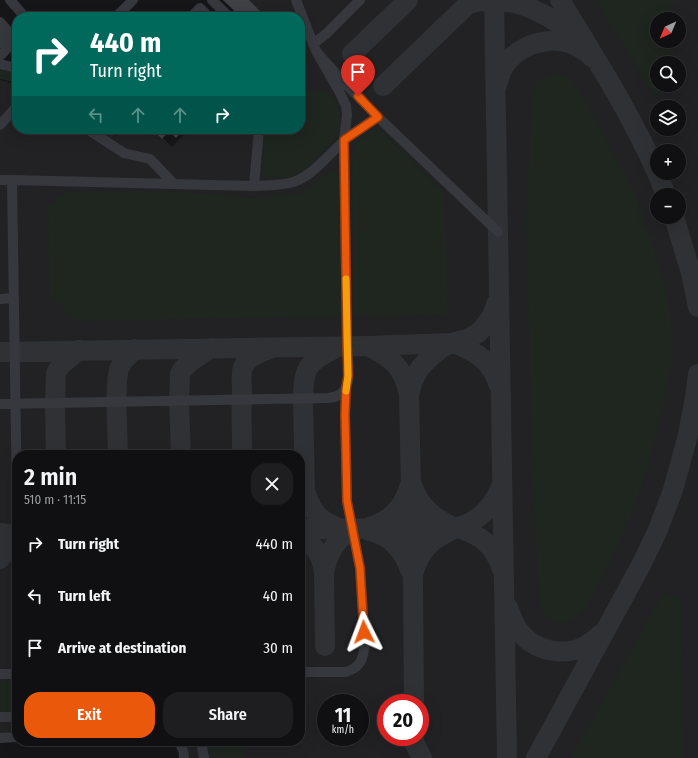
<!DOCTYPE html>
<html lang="en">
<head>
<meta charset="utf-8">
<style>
  body { margin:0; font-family:"Fira Sans Condensed",sans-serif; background:#1e1e20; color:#f1f3f6; height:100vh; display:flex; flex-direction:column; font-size:15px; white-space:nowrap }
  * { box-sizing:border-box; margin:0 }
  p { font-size:13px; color:#9c9d9f }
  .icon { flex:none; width:22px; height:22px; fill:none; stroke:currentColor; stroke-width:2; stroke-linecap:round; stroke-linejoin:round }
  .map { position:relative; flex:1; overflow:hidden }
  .sheet { position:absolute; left:12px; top:450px; width:293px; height:296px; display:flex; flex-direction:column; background:#101012; border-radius:16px; box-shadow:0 4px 16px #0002,0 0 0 1px #303032 }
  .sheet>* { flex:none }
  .top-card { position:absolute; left:12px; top:12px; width:293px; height:122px; border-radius:16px; box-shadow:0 4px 16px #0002,0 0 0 1px #303032; background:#00695c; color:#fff; overflow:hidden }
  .needle { width:26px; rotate:224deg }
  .buttons { position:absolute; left:650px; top:12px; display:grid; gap:8px }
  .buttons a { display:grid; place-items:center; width:36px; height:36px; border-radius:50%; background:#101012; box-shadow:0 4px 16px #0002,0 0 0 1px #303032; font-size:20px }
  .speed { position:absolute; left:317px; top:694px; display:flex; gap:8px; font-size:20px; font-weight:700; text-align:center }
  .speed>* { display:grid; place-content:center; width:52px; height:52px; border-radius:50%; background:#101012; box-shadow:0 4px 16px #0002,0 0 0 1px #303032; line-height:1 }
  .speed small { font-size:10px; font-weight:400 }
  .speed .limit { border:6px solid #d22; background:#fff; color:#111 }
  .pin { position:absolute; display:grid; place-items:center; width:34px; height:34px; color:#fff; margin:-41px -17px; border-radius:50% 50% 50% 0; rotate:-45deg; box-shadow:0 0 4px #0007 }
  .pin .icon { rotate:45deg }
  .me { position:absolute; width:44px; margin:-22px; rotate:357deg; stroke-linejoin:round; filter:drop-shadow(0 0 3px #0008) }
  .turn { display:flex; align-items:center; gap:14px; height:84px; padding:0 12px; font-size:18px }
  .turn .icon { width:52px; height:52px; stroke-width:2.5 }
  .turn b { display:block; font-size:28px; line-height:34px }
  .lanes { display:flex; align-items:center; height:38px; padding:0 12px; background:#0003; justify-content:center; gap:20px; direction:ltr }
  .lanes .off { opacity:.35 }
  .round { display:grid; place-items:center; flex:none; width:42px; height:42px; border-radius:16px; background:#1e1e20 }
  .headline { display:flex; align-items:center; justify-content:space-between; height:68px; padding:0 12px }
  h1 { font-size:24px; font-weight:600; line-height:30px }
  .button { display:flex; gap:8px; margin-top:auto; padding:8px 12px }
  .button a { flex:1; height:46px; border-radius:16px; background:#ea580c; color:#fff; font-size:16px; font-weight:600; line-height:46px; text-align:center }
  .button a+a { background:#1e1e20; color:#f1f3f6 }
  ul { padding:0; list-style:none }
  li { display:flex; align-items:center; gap:12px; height:52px; padding:0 12px }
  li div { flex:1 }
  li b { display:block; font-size:15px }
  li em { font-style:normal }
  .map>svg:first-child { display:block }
</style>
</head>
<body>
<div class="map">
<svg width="698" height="758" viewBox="0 0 698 758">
  <rect width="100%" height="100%" fill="#161618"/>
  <path fill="#222225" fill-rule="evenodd" d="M223 0H698V758H187L184 741H300V455H17V733L0 734V80L17 84V129H108L115 136 120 132 117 129H151L161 139 163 138 172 147 190 129H300V17H241ZM657 19H679V41H657ZM657 63H679V85H657ZM657 107H679V129H657ZM657 151H679V173H657ZM657 195H679V217H657ZM326 703H360V737H326ZM386 703H420V737H386Z"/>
  <path fill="#1e261f" d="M596 0H671V19H657V41H672V63H657V85H672V88L654 95Z
    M0 70 17 72V83L0 79Z
    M559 74 566 76 573 82 588 105 625 174 640 208 660 269 668 297 672 335V360L663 406 648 468 624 532 608 567 584 610 577 616 572 620 563 623 553 621 545 614 540 604 533 494 526 221 532 95C535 79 545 76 559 74Z
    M324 90 329 93 337 102 339 108V131L334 140 305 170 294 177 266 179 263 177 262 173 265 129H300V92Z
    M374 129 380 130 445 193 448 315 354 316 352 161 355 144Z
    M331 172H335L338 174 341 181 343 316 76 321 49 294 48 207C55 200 61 196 69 192L164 191 221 195 251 198 297 194 307 190 324 174Z
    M663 593 681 600 684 758H571Z
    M0 681H17V714H0Z
    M208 741H243V758H209Z"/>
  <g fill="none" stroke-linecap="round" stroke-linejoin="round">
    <path stroke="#303135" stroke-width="20" d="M494 0 507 758
      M499 0C529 4 556 19 578 39
      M560 0C594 56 630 112 657 173
      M352 54 408 0
      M497 85C499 80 500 75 502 70 517 42 557 32 583 50 587 52 590 55 593 58
      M383 86 467 5 472 3 484 0
      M657 173 666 195
      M674 217 691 273 698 307
      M368 346C392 358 404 368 409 395L413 582 414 703
      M338 347C309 361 303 366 303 399L305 491 311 506 318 516 326 522 341 529
      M0 352 368 346 452 343 467 339 478 333 484 327 492 316 497 302
      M409 395C413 375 421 364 437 352 441 348 445 345 450 344 455 343 461 346 465 348 483 356 493 367 499 386
      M56 455 55 403 56 373 61 365 79 350
      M118 455C118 438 113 377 121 365 124 359 130 354 135 349
      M181 455 179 401 180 374 183 369 191 361 211 348
      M242 455C242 433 241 411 242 389 242 382 240 372 244 365 249 356 261 352 270 349
      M412 484C419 507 434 518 455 528
      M369 527C389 522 404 507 409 487
      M457 528C481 535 494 545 502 569
      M300 529C337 529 373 528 410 528 426 528 443 532 458 527 481 521 494 505 502 484
      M369 531C390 535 404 551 410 570
      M0 533 16 535
      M300 534C314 546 321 553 324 572
      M0 559 8 549 17 542
      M414 571C421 548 433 539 454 529
      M508 607C511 616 514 625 520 632 534 651 564 657 585 646 592 642 597 638 602 633
      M325 646 324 572C327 559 332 544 344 536 348 533 354 531 359 529
      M414 737 415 744 422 758
      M536 758 640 567 657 532 673 490 687 439 695 398 698 374"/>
  </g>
  <path fill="#404145" d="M223 0H249L263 14 260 17H241Z
    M151 129H184L176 138 169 131 162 139Z"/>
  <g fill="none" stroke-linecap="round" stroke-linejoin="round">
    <path stroke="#37383d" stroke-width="10" d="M10 0 25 17
      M212 0 229 17
      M296 0 316 51 338 76 378 117 498 232
      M116 17 133 0
      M191 17 200 8 209 17
      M0 22 13 37C10 45 7 50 0 56
      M0 43 3 39 4 27
      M313 44 326 34 360 0
      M0 64 17 68
      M0 125 17 106
      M87 129 124 153 150 159 174 184
      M0 180H12L17 503
      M12 180 254 186C266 185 285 186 296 181 314 174 329 154 343 142 352 133 367 124 378 117
      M254 186 259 129
      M0 299 14 298
      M0 404 328 398C356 396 348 366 347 346L344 140 347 115 346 106 339 91 316 51
      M300 672H346L353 669 357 666 361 661 363 655 365 645 360 568 347 501 345 414 346 389
      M0 674H17
      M0 717H17
      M0 738 17 737
      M178 741C182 746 184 751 184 758
      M201 741 204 758"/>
  </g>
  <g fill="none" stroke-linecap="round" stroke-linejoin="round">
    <defs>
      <path id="route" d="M358 96 378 117 344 140 347 346 348 376 346 388 345 414 347 501 360 568 364 632"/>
    </defs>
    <use href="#route" stroke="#983908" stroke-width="10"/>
    <use href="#route" stroke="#ea580c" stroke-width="7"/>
    <path stroke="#f59e0b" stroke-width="7" d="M346 391 348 376 346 279"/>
  </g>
</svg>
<div class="buttons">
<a><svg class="needle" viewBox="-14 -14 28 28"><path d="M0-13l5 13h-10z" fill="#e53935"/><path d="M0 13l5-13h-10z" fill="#9c9d9f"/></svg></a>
<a><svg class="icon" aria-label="search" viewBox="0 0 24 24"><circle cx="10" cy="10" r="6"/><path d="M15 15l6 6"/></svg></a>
<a><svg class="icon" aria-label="layers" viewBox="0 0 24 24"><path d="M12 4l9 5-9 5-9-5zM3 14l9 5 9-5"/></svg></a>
<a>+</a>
<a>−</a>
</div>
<div class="speed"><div>11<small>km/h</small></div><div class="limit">20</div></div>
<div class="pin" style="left:358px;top:96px;background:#d93025"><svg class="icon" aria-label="arrive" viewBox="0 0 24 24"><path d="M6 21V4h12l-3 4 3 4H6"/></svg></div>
<svg class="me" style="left:364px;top:632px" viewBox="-20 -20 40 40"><path d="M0-17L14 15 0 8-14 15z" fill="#ea580c" stroke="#fff" stroke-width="4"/></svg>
<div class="top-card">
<div class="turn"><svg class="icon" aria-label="right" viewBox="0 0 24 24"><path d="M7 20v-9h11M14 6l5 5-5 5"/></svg><div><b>440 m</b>Turn right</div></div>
<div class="lanes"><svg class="icon off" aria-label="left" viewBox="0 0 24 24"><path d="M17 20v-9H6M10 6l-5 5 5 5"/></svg><svg class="icon off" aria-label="ahead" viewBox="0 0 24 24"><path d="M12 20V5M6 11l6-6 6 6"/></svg><svg class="icon off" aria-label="ahead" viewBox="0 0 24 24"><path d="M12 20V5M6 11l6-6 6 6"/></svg><svg class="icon" aria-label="right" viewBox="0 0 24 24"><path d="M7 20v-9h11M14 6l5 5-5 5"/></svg></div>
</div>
<section class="sheet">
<div class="headline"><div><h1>2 min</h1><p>510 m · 11:15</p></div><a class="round"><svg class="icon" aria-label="close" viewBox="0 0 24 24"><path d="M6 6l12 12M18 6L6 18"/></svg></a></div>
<ul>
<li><svg class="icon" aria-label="right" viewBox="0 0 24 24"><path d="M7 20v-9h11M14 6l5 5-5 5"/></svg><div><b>Turn right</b></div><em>440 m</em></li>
<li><svg class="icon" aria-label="left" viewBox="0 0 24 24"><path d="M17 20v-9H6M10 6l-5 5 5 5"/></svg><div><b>Turn left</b></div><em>40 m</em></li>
<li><svg class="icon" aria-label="arrive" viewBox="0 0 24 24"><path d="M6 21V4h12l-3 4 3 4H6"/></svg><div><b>Arrive at destination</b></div><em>30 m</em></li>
</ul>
<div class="button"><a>Exit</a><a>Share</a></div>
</section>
</div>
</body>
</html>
